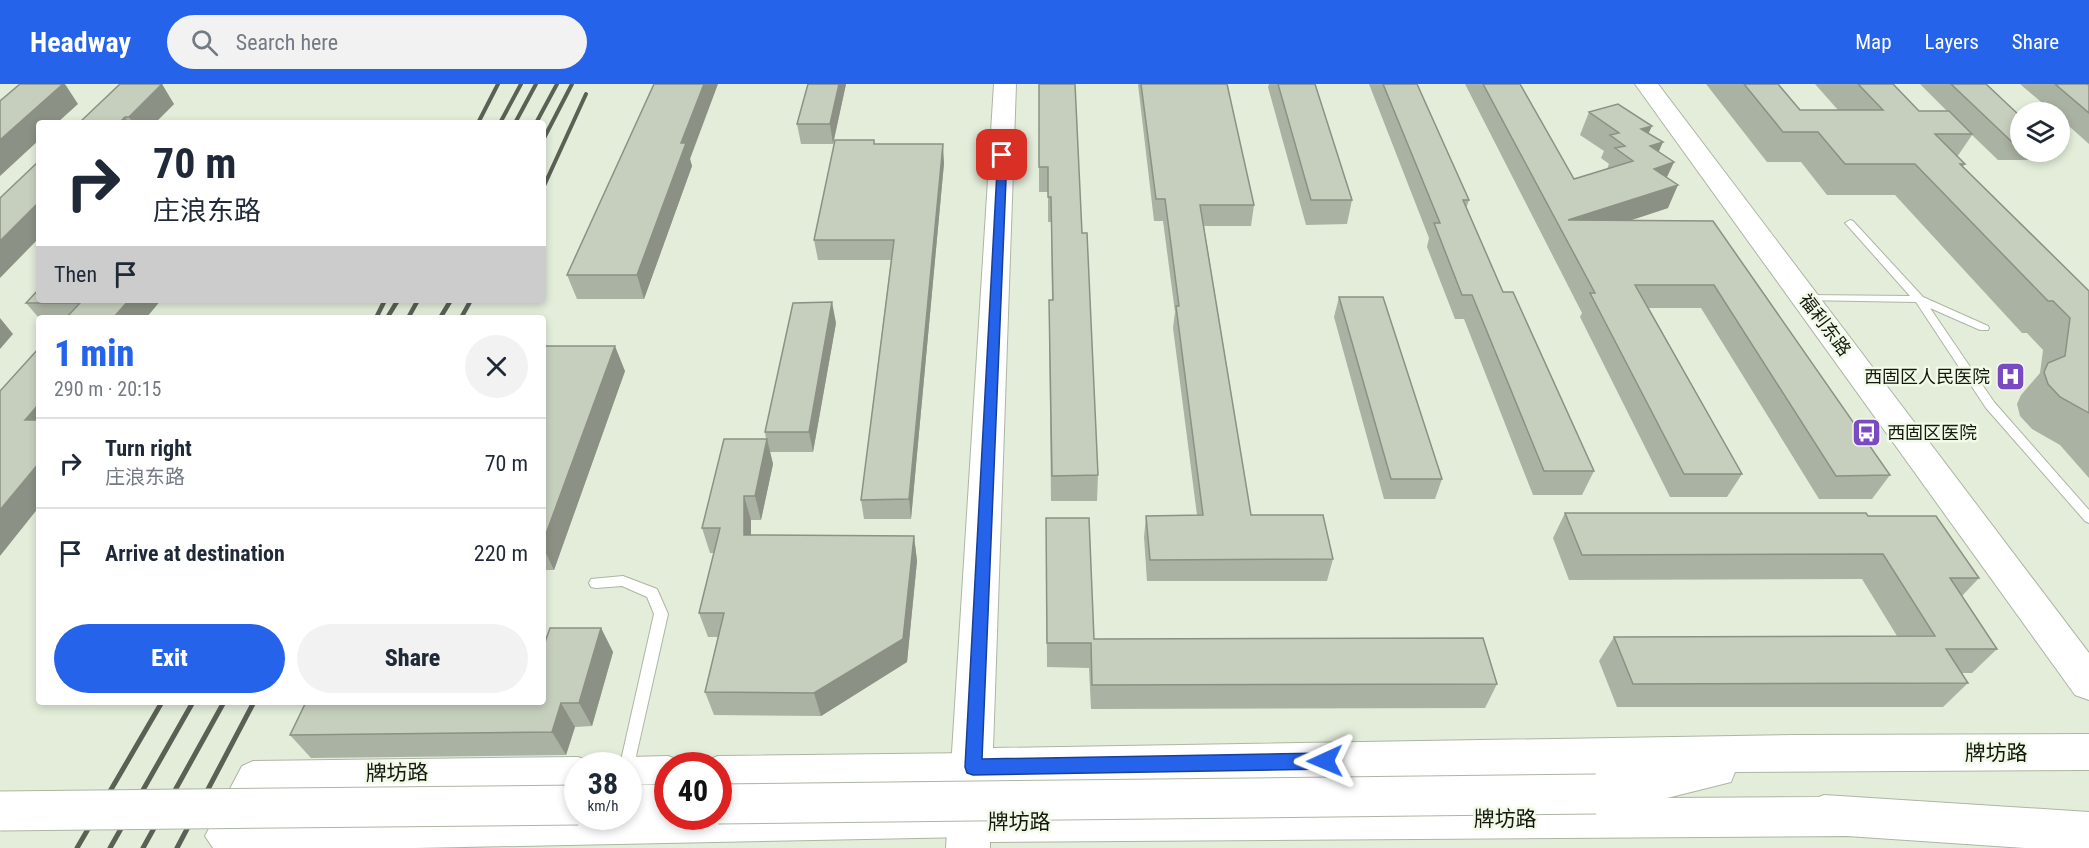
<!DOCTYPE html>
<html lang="en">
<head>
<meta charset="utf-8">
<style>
  body { margin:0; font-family:"Roboto Condensed","Noto Sans SC",sans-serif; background:#f2f2f3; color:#1f2937; height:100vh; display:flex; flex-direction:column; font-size:22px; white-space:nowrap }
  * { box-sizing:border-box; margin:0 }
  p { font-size:20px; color:#747a83 }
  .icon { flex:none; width:33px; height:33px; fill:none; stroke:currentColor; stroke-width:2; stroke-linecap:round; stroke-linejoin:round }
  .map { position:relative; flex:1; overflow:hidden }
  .panel { position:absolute; left:36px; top:231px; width:510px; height:390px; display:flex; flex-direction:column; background:#fff; border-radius:6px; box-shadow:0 3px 9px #0003 }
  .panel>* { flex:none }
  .banner { position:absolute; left:36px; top:36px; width:510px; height:183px; border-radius:6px; box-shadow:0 3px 9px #0003; background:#fff; color:#1f2937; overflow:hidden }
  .buttons { position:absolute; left:2010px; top:18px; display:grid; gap:12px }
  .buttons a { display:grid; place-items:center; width:60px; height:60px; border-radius:50%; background:#fff; box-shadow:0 3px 9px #0003; font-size:30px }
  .speed { position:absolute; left:564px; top:668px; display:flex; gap:12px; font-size:30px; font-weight:700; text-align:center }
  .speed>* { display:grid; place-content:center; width:78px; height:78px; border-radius:50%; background:#fff; box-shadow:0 3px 9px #0003; line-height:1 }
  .speed small { font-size:15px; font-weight:400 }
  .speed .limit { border:9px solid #d22; background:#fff; color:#111 }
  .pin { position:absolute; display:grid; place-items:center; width:51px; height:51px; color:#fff; margin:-26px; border-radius:12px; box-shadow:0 3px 9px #0006 }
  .me { position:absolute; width:66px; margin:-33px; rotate:269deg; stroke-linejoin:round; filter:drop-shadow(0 0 4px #0008) }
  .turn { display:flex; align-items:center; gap:21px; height:126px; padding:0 18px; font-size:27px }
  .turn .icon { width:78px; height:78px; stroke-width:2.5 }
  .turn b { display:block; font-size:42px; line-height:51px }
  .then { display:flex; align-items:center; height:57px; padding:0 18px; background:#0003; gap:12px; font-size:22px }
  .round { display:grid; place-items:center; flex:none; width:63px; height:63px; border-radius:32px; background:#f2f2f3 }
  .summary { display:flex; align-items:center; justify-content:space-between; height:102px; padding:0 18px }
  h1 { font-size:36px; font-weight:800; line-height:45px; color:#2563eb }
  .primary-button { display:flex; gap:12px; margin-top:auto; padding:12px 18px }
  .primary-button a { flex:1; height:69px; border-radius:36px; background:#2563eb; color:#fff; font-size:24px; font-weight:800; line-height:69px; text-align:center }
  .primary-button a+a { background:#f2f2f3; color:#1f2937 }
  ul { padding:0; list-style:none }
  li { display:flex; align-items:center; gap:18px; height:90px; padding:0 18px; border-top:2px solid #e0e1e3 }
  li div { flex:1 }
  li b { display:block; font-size:22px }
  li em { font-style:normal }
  header { display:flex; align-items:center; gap:36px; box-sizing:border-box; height:84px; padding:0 30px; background:#2563eb; color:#fff }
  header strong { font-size:28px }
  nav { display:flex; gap:33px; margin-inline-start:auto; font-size:21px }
  .search { width:420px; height:54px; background:#f2f2f3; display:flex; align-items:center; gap:15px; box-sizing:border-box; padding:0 21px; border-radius:33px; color:#747a83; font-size:22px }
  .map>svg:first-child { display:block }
</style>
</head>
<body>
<header>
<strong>Headway</strong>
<div class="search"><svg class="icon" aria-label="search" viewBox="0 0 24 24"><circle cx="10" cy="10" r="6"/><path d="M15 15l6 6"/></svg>Search here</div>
<nav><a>Map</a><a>Layers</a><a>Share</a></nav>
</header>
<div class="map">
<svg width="2089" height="764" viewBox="0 0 2089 764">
  <rect width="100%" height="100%" fill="#e3edda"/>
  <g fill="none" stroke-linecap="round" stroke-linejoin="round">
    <defs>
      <path id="lane" d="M1850 136 1853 137 1923 213 1988 242 1989 244 1988 246H1980L1930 224 1994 318 2089 426V439L2085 437 1986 324 1916 218 1802 216 1801 214 1806 211 1910 212 1847 141 1845 139Z
        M623 492 657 505 668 530 634 681 632 686 628 687V681H620L654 530 647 513 622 502 596 504 591 503 589 499 591 495Z"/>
      <path id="street" d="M973 669 984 673 989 683 984 693 973 697 718 700V681H704L707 676 718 672Z
        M668 672 679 676 682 681H668V700L628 701V681H615L617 677 628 673Z
        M578 673 589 677 591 681H578V701L262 706 247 736 578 730V732H628V729L668 728V732H718V727L969 723 981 727 985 738 981 749 969 753 415 764H213L205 752 242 682 253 677Z"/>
      <path id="secondary" d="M994 0H1016L993 664 1795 651 2089 650V686L1735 688 1731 698 1667 714 1819 713 1824 711 2089 728V764H2025L1847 752 990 758V764H946ZM1596 691 1581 696 1575 710 1577 715 991 718 992 701Z
        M1635 0H1658L2089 569V616L2075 611Z
        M628 701H668V732H684L683 734C661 742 635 743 613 735L612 732H628Z"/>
    </defs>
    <use href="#lane" stroke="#adb6a4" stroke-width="2"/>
    <use href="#street" stroke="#adb6a4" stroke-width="2"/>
    <use href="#secondary" stroke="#adb6a4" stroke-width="2"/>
    <use href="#lane" fill="#fff" fill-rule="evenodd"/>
    <use href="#street" fill="#fff" fill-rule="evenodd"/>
    <use href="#secondary" fill="#fff" fill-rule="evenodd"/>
    <path stroke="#5b6055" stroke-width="4" d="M478 39 498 0
      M500 39 521 0
      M515 39 536 0
      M536 39 557 0
      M543 56 572 0
      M543 104 586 10"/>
    <path stroke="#5b6055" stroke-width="4.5" d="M376 234 385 216
      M387 234 398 216
      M408 234 418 216
      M440 234 451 216
      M461 234 471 216"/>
    <path stroke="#5b6055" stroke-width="5" d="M77 764 162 618
      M110 764 193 618
      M143 764 224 618
      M177 764 254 618"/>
    <defs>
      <path id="secondary-bridge" d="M718 720 1596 710
        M0 727 578 721"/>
    </defs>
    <use href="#secondary-bridge" stroke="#adb6a4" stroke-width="41" stroke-linecap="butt"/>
    <use href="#secondary-bridge" stroke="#fff" stroke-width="39"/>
  </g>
  <path fill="#aab2a3" d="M846 0 833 60H801L797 40Z
    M1039 0 1082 149 1098 391 1097 417H1051L1049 241 1052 216 1051 138H1048V108H1039Z
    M1138 0H1227L1254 121 1251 142H1204L1251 431 1333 475 1327 497H1147L1144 453 1146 432 1197 431 1173 244 1175 228 1163 137H1154Z
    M1269 0H1315L1352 116 1347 140 1306 141 1268 3Z
    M1369 0H1417L1469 116 1466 125 1503 208 1594 387 1582 411H1533L1464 235H1455L1427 163 1429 154Z
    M1465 0H1520L1574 95 1607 85 1609 80 1601 74 1604 67 1580 51 1589 28 1648 49 1658 68 1674 78 1667 93 1668 124 1629 137H1713L1890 391 1872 415H1819L1701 224H1649L1742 390 1727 413H1670L1580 233 1582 229Z
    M1706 0H1778L1800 26H1838L1815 0H1893L1919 27H1947L1920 0H1986L2020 32V68H2040L2034 76H1998L1972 51 1957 73 1965 80 1963 83 2089 207V394L2060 361 2032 345 2020 332 2017 320 2021 311 2040 289 2043 266 2027 249H2022L1895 111H1827L1801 78H1767Z
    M2020 0H2087L2089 1V60L2060 34V28H2053Z
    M174 20 155 39H79Z
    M875 60 944 79 911 435H864L861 416 891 176H818L814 156Z
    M690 75 692 82 644 215H577L567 191Z
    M1339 213 1442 395 1435 415H1384L1334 233Z
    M39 216H161L146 234H39L26 219Z
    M836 239 813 368H770L773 380 761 436H751V451L914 452 917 477 907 578 821 632 714 631 705 608 718 553H708L699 529 714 469H710L702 444 766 355 765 348Z
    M543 262 625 287 554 486H543Z
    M1565 429 1868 432 1979 494 1962 512 1997 565 1972 589H1962L1968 599 1943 623H1617L1599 577 1614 553 1897 552 1862 495 1569 496 1553 454Z
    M1046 434 1094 555 1497 600 1485 624 1091 625 1089 584 1047 583Z
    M601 544 613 568 592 642 575 643 566 671 311 674 290 651 543 618Z"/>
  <path fill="#8b9184" d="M63 0H65L78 20 57 39H39V56L0 92V56Z
    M162 0 174 20 155 39H133L129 33Z
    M704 0H718L690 75 692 82 644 215 637 191 681 59Z
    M839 0H846L833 60 830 40Z
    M125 33 128 39H119Z
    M1652 42 1642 64 1641 45Z
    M1663 58 1653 81 1650 62Z
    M943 60 944 79 911 435 909 415Z
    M1674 78 1663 101 1654 85Z
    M1678 101 1668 124 1567 157 1568 136Z
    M39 118V154L0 194V157Z
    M129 216H161L146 234H113Z
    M832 218 836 239 813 368 809 348Z
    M0 234 13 250 0 265Z
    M615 262 625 287 554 486 543 463V458Z
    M39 320V351L25 336Z
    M767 355 773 380 761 436 755 412Z
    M39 379V423L0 472V426Z
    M744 412 751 436V475L744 451Z
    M914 452 917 477 907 578 821 632 814 609Z
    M601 544 613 568 592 642 579 619Z
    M561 619 575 643 566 671 552 648Z"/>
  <path fill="#c6cfbd" stroke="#8b9184" stroke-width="1.5" d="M20 0H63L0 56V17Z
    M120 0H162L129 33H125L119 39H79Z
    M654 0H704L681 59H686L637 191H567Z
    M808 0H839L830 40H797Z
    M1039 0H1075L1082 149H1087L1098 391 1052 392 1049 216H1053L1051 113H1048V83H1039Z
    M1141 0H1227L1254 121H1200L1251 431H1323L1333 475 1150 476 1146 432 1203 431 1176 222H1179L1165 115H1156Z
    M1278 0H1315L1352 116H1311Z
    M1383 0H1417L1469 116H1463L1503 208H1513L1594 387H1544L1472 211H1462L1434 139H1440Z
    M1483 0H1520L1574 95 1633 77 1615 64 1625 62 1610 51 1619 49 1589 28 1618 20 1652 42 1641 45 1663 58 1650 62 1674 78 1654 85 1678 101 1568 136 1713 137 1890 391 1836 392 1714 201H1635L1742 390H1684L1590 209H1595Z
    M1744 0H1778L1800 26H1883L1858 0H1893L1919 27H1949L1972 50H1935L1965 80H1960L2089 207V329L2060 313 2048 300 2044 288 2048 279 2065 272 2070 234 2053 217H2048L1915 80H1845L1818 48H1783Z
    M1951 0H1986L2020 32V57H2011Z
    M2055 0H2087L2089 1V29Z
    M835 56H874V60H943L909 415 861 416 894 156H814Z
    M39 77V118L0 157V114Z
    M39 205V216H129L113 234H66L80 219H26Z
    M1339 213H1383L1442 395H1391Z
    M832 218 809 348H765L793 219Z
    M543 262H615L543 458Z
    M39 264V320L25 336H39V379L0 426V307Z
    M724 355H767L755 412H744V451L914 452 903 555 814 609 705 608 724 529H699L720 444H702Z
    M1565 429H1866L1868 432H1936L1979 494H1950L1997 565H1946L1968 599 1633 600 1614 553 1935 552 1883 470 1582 471Z
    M1046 434H1089L1094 555 1483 554 1497 600 1092 601 1091 559H1047Z
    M550 544H601L579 619H561L552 648 290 651 306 618H543V564Z"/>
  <path fill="#2563eb" stroke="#184099" stroke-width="1.5" d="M998 68 1007 71 982 675 1325 669 1331 672 1334 677 1331 683 1325 685 973 691 967 689 965 683Z"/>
  <defs>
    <symbol id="hospital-square" viewBox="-11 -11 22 22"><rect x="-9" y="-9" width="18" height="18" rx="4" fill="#794ac2" stroke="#f1fae7"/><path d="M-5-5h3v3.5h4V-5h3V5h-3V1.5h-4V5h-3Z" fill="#fff"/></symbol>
    <symbol id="bus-square" viewBox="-11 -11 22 22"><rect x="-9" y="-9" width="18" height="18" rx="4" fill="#794ac2" stroke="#f1fae7"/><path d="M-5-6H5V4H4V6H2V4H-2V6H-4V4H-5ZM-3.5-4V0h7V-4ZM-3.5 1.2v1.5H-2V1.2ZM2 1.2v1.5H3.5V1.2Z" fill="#fff"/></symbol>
  </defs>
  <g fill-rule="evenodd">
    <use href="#hospital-square" x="1994" y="276" width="33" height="33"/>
    <use href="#bus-square" x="1850" y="332" width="33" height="33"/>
  </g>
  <g text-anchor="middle" stroke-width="5" stroke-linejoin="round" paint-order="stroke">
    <g font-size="18" fill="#151811" stroke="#f1fae7">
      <text transform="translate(1825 241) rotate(53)" y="6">福利东路</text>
    </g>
    <g font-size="18" fill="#151811" stroke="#f1fae7" text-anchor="end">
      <text x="1990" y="299">西固区人民医院</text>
      <text x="1887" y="355" text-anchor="start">西固区医院</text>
    </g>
    <g font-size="21" fill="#151811" stroke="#f1fae7">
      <text x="1996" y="676">牌坊路</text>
      <text transform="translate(397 689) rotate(-1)" y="7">牌坊路</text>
      <text x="1505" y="742">牌坊路</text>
      <text x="1019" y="745">牌坊路</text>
    </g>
  </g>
</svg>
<div class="buttons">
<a><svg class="icon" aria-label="layers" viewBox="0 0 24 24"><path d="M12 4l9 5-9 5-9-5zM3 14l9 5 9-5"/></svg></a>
</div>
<div class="speed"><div>38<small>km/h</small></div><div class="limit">40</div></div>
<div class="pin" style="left:1002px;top:71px;background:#d93025"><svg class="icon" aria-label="arrive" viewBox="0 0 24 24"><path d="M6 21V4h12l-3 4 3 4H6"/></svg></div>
<svg class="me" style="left:1325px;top:677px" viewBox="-20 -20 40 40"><path d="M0-17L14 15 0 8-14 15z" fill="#2563eb" stroke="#fff" stroke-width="4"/></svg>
<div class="banner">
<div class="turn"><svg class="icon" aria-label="right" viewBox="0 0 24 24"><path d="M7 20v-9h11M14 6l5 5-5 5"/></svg><div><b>70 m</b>庄浪东路</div></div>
<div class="then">Then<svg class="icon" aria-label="arrive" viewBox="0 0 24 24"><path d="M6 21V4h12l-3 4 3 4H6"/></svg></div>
</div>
<section class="panel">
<div class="summary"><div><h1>1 min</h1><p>290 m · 20:15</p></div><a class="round"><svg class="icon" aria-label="close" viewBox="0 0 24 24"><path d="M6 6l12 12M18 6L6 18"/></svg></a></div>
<ul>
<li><svg class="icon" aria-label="right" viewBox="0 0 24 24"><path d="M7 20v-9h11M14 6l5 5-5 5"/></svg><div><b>Turn right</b><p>庄浪东路</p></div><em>70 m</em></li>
<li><svg class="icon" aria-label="arrive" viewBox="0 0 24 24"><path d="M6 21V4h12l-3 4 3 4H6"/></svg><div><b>Arrive at destination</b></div><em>220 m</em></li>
</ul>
<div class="primary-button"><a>Exit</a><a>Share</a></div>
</section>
</div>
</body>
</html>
